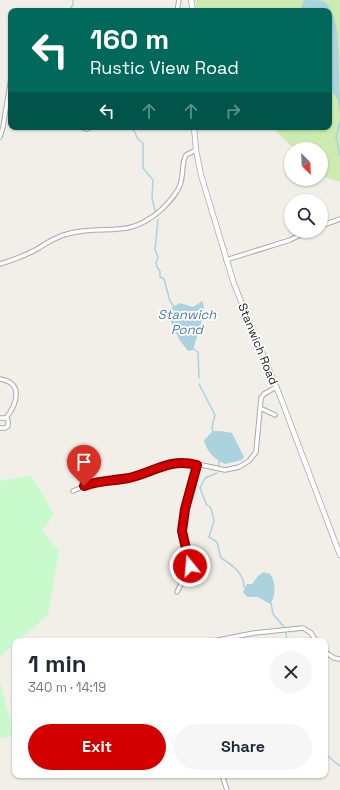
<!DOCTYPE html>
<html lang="en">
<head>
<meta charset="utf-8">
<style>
  body { margin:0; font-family:"Space Grotesk",sans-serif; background:#f6f6f7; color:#1f2937; height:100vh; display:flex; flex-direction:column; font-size:15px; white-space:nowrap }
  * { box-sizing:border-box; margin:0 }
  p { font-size:13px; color:#747a83 }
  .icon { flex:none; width:22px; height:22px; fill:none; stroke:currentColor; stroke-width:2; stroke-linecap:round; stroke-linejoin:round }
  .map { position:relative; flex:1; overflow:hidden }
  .side { position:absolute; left:12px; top:638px; width:316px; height:140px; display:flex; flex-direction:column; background:#fff; border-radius:8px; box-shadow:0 1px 3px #0004 }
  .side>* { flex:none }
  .top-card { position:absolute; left:8px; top:8px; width:324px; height:122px; border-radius:8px; box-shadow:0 1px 3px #0004; background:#00695c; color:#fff; overflow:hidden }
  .needle { width:26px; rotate:156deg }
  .tools { position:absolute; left:284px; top:142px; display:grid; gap:8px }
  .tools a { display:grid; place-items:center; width:44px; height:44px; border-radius:50%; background:#fff; box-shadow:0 1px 3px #0004; font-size:20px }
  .pin { position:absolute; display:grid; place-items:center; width:34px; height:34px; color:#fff; margin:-41px -17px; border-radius:50% 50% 50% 0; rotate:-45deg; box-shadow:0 0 4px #0007 }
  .pin .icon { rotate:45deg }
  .me { position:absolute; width:44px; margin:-22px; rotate:343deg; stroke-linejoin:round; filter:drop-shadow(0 0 3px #0008) }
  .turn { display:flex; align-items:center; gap:14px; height:84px; padding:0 16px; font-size:18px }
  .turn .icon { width:52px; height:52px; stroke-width:2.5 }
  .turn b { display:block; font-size:28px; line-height:34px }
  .lanes { display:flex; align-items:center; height:38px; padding:0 16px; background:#0003; justify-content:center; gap:20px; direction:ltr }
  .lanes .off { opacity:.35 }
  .round { display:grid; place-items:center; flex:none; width:42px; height:42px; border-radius:21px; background:#f6f6f7 }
  .head { display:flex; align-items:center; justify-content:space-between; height:68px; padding:0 16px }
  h1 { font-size:24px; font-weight:600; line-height:30px }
  .cta { display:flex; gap:8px; margin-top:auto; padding:8px 16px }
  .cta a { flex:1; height:46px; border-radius:24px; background:#d40000; color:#fff; font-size:16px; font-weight:600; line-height:46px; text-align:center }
  .cta a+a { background:#f6f6f7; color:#1f2937 }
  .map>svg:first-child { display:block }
</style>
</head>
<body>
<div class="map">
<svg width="340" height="790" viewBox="0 0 340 790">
  <rect width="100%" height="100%" fill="#f2efe9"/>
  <path fill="#cdebb0" d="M195 0H340V182L321 176V149H294L272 127H329V11H197Z"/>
  <path fill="#c8facc" d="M31 475 54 514 42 531 59 551 48 615 18 641H15V644L0 656V481Z
    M0 682 13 733 9 737 0 738Z"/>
  <path fill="#aad3df" d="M304 0C311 0 320 0 325 2 340 17 338 51 339 72 339 85 340 98 340 112L337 98 329 87V11H300Z
    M202 301C208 309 196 339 193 350L188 351 180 341 166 311 180 303 193 307Z
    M213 431H221L232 433 244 457 242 460 225 464C215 460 206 451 204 440Z
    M264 572 270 574C276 581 276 597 270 604L258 597H247L243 592 247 584H252L258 576Z"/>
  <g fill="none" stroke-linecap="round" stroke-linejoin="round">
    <path stroke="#aad3df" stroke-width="1.5" d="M68 11 73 5V0
      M340 121 336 138 340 155
      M132 127 138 139 143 143V168L153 180 152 197 155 211
      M158 219 155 250 158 257 156 263 157 267 160 271V277L164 279 170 301 175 308
      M192 348 198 352 199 378
      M199 384 215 415 212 427 213 434
      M219 467V461
      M217 473 205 478 200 488 206 504 211 508 214 521 209 537 217 542 221 558C231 564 244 573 244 587L246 588
      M271 603 273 614 284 627
      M286 633 287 641
      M325 754 340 766"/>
    <defs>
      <path id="minor" d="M177 11 179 0
        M80 127 87 129 92 127
        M0 137 3 127 11 78
        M321 226 340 219
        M226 260 290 240 308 231
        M0 264C13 260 25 256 37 249 47 243 55 237 67 234 105 223 127 241 162 209 169 202 177 194 180 185 184 175 181 164 186 155L196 150
        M0 379C24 383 17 404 6 418H0
        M260 408 275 415
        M0 428H5L8 426V420L6 418
        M73 491 94 482 140 475 169 463 188 462 225 470 239 467 249 461 256 452 261 398 264 394 276 387
        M177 592 190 566 182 531 185 509 197 465
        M213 641 254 633 303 628 311 633 316 641
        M325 652 334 658 340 659
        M222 775 227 790"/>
      <path id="tertiary" d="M191 0 193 11
        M194 127 196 150 201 175 234 284 280 396 340 555"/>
    </defs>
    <use href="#minor" stroke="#a9a9a9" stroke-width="5.5"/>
    <use href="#tertiary" stroke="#a9a9a9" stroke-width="6"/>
    <use href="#minor" stroke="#fff" stroke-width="3.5"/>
    <use href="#tertiary" stroke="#fff" stroke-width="4.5"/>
  </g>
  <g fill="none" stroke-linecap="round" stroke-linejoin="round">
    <defs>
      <path id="route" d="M84 486C99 480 113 481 129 478 155 472 168 458 197 465L185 509 182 531 190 566"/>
    </defs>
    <use href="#route" stroke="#8a0000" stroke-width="10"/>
    <use href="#route" stroke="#d40000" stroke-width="7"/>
  </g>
  <g text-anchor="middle" stroke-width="3.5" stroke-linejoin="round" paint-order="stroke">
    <g font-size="12" fill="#222" stroke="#fff">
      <text transform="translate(258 344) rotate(68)" y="4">Stanwich Road</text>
    </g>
    <g font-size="13" font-style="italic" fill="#4a7aab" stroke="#fff">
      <text x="187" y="319">Stanwich<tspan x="187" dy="15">Pond</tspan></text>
    </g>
  </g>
</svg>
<div class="tools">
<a><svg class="needle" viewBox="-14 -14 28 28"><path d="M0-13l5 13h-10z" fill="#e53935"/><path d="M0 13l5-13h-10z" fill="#747a83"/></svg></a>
<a><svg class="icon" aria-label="search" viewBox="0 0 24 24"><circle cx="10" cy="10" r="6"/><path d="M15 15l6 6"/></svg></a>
</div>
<div class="pin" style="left:84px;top:486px;background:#d93025"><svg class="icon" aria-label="arrive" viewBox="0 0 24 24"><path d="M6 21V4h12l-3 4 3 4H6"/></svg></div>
<svg class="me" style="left:190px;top:566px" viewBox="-20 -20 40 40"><circle r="17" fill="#d40000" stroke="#fff" stroke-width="3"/><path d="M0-11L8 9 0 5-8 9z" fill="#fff"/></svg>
<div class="top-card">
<div class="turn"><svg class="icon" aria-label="left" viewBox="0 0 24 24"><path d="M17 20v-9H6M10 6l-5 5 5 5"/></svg><div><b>160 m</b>Rustic View Road</div></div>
<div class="lanes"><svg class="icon" aria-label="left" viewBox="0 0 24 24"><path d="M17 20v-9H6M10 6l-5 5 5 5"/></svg><svg class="icon off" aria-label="ahead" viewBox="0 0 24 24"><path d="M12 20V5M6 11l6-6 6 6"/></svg><svg class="icon off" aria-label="ahead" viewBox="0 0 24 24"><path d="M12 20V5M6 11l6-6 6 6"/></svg><svg class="icon off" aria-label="right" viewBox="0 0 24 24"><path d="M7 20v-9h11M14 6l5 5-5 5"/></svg></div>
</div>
<section class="side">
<div class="head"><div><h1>1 min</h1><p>340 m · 14:19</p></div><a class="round"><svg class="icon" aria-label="close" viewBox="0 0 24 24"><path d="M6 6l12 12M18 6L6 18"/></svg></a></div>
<div class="cta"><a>Exit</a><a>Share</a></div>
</section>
</div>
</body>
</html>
